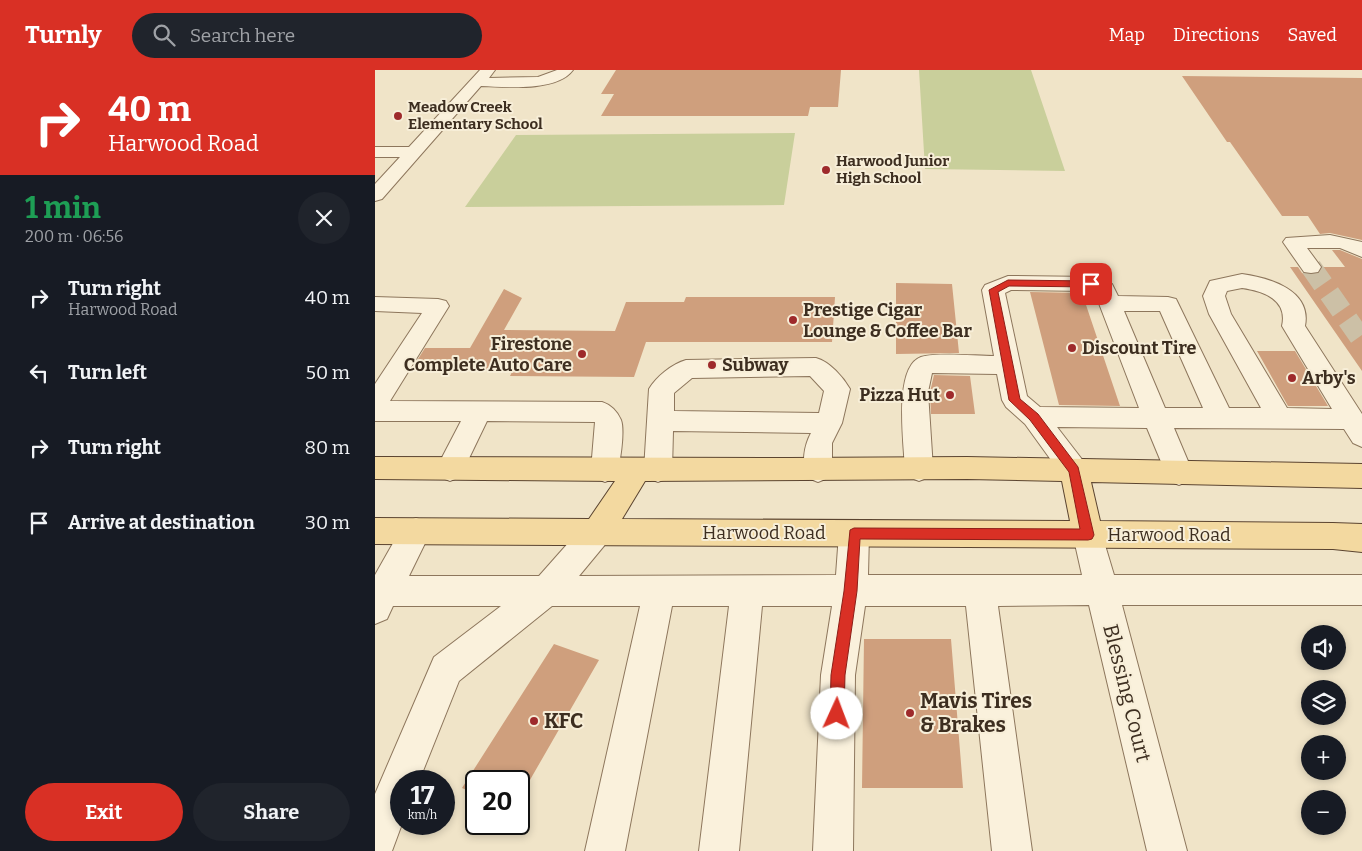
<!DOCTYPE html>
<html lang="en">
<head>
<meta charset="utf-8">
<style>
  body { margin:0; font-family:Bitter,serif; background:#20242c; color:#f1f3f6; height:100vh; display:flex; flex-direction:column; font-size:19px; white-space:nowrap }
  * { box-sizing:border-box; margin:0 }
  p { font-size:16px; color:#9ea1a6 }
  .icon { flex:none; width:28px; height:28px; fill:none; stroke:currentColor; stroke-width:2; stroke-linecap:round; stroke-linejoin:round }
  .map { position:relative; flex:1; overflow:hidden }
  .drawer { display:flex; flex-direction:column; background:#171b24; width:375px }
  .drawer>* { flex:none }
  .guide { background:#d93025; color:#fff; overflow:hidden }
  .buttons { position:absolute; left:926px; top:555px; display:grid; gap:10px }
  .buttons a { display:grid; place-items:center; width:45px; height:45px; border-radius:50%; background:#171b24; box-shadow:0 2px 8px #0003; font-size:25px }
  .speed { position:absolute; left:15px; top:700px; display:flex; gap:10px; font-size:25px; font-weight:700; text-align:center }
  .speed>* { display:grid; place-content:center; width:65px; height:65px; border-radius:50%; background:#171b24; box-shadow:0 2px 8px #0003; line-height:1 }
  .speed small { font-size:12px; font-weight:400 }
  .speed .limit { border:2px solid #111; border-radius:8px; background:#fff; color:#111 }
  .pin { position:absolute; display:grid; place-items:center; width:42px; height:42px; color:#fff; margin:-21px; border-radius:10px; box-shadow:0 2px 8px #0006 }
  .me { position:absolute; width:55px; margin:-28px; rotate:2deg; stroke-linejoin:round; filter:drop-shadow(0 0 4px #0008) }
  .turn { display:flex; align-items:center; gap:18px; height:105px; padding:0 25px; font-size:22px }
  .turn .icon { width:65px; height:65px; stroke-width:2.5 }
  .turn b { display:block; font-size:35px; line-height:42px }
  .round { display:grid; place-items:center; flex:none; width:52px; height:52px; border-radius:26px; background:#20242c }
  .summary { display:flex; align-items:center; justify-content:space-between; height:85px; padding:0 25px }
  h1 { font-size:30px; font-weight:700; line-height:38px; color:#1e9e55 }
  .button { display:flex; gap:10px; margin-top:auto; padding:10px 25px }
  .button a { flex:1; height:58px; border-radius:30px; background:#d93025; color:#fff; font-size:20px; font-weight:700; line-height:58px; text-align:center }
  .button a+a { background:#20242c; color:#f1f3f6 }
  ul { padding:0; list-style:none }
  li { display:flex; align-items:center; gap:15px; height:75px; padding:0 25px }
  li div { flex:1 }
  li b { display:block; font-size:19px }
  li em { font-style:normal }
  header { display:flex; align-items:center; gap:30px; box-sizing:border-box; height:70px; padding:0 25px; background:#d93025; color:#fff }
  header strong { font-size:24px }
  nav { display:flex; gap:28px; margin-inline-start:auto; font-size:18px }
  .search { width:350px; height:45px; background:#20242c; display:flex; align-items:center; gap:12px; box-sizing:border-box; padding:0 18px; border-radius:28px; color:#9ea1a6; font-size:19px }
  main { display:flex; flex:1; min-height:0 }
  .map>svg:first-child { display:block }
</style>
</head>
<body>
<header>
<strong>Turnly</strong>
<div class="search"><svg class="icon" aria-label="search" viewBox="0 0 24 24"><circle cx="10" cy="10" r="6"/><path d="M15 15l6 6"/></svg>Search here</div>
<nav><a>Map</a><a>Directions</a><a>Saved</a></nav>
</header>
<main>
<section class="drawer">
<div class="guide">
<div class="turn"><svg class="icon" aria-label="right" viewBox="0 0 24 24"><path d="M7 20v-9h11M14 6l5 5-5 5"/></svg><div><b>40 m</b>Harwood Road</div></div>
</div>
<div class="summary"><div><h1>1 min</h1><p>200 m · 06:56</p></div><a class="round"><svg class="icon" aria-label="close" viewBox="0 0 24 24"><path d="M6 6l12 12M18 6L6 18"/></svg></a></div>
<ul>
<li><svg class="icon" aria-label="right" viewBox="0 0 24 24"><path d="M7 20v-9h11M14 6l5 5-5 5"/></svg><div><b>Turn right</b><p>Harwood Road</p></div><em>40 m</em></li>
<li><svg class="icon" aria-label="left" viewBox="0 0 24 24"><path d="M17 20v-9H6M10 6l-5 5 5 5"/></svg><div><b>Turn left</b></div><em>50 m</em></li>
<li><svg class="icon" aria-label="right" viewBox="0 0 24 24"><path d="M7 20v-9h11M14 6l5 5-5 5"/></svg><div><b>Turn right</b></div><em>80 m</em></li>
<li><svg class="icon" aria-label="arrive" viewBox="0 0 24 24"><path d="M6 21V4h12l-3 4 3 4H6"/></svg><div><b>Arrive at destination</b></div><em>30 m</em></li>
</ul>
<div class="button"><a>Exit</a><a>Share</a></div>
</section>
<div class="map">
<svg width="987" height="781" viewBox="0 0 987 781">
  <rect width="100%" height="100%" fill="#f0e4c8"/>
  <path fill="#c9cf9b" d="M544 0H656L690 101 550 99Z
    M420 63 409 135 90 137 141 65Z"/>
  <path fill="#cf9f7d" d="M241 0H466L463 37H435L433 46H226L239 24H226Z
    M807 6 987 8V170L955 163 945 164 933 146H907L855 72H852Z
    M957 180H965L987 189V301L915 197H923L927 203 936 205 945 203 948 197H970Z
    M521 213 577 214 584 283 521 284Z
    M129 219 147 228 129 260 240 261 251 232H309L311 227H460L457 272H271L259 307 135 306 138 300H36L50 278H95Z
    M655 222 707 223 745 336 684 335Z
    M882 281H920L953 336H913Z
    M559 305 595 306 600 344H556L555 322Z
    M489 569H576L588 718H487Z
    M179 574 224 590 144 729V711H101V724L87 718Z"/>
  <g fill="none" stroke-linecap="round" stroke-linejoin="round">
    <path stroke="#ccc0a6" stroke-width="21" stroke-dasharray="21 11" stroke-linecap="butt" d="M936 197 987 270"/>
    <defs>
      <path id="minor" d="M105 0H120L114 8 163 7 182 0H198C182 22 131 17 106 16L7 129 0 131V114L25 87H0V77H34Z
        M955 165 987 172V187L965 178H932L946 197 943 202 936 203 929 202 908 172 911 168Z
        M867 204C895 208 937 220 930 256L987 344V377L978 373 969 359 799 358 818 403 814 411 804 415 794 411 772 358 682 357 709 392 713 400 709 408 699 412 689 408 650 354 631 337 627 330 622 304 557 303 553 322 558 399 554 407 544 411 534 407 530 399C529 374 518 297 546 287 563 282 601 286 619 286L607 220 610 215 633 206 716 207 737 214 743 226 793 227 801 229 854 338H886L834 244 828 226 835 211ZM867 218C889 221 913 230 907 256L957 339 912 338 856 244 850 226 852 221ZM636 220 713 221 720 223 764 338 665 337 652 326 630 223ZM749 241H785L828 338H790Z
        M0 227 63 229 71 231 74 236 15 331 227 332C236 335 242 341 246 350 250 360 245 398 240 408L230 412 220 408 216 400 220 352 112 351 85 407 75 411 65 407 61 399 86 351H0V314L47 243 0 241Z
        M441 288C455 292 468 307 475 319L467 353 457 373V400L453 408 443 412 433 408C426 394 429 376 436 363L298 361 297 400 293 408 283 412 273 408 269 400 274 319C281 307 297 294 311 290ZM435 306 449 321 444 343 299 341V323L317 308Z
        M41 448 52 452 56 461 34 506H164L211 453 222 449 233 453 237 462 233 471 204 506 461 505 464 464 468 455 479 451 490 455 494 464 493 505H707L698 465 702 455 713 452 724 455 739 505H987V535H747L812 781H772L714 535 623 536 657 781H617L591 536H490L480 605 478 781H438L446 605 457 536H387L364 781H324L354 536H297L250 781H210L265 536H177L84 611 44 711H26L27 754 17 781H0V724L59 587 126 536H18L12 549 0 554V505L30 452Z"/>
      <path id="major" d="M0 387 414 388 592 387 987 394V418L716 412 725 451 958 453 987 454V482L958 479 0 474V448L214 449 240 411 0 409ZM592 409 687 411 695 451 247 449 270 411Z"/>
    </defs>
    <use href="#minor" stroke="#8d765c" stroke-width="2"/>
    <use href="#major" stroke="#5b4430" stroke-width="2"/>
    <use href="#minor" fill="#faf1dc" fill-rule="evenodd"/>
    <use href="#major" fill="#f3d9a0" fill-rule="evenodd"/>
  </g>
  <path fill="#d93025" stroke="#8d1f18" d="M633 210 716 211 720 214 716 217 634 216 623 222 645 329 663 344 703 397 719 465 717 469 713 470 485 469 482 521 470 605 469 644 467 650 462 652 457 650 455 644 456 605 469 521 475 460 479 458 705 459 694 402 655 350 634 330 614 220Z"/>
  <g fill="#9e2a2b" stroke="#f7eed8" stroke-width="2">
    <circle cx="23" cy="46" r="5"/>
    <circle cx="451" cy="100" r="5"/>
    <circle cx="418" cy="250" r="5"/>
    <circle cx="697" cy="278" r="5"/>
    <circle cx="207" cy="284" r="5"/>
    <circle cx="337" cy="295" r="5"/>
    <circle cx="917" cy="308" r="5"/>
    <circle cx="575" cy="325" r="5"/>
    <circle cx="535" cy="643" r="5"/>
    <circle cx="159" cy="651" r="5"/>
  </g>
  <g text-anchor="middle" stroke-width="4" stroke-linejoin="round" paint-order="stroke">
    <g font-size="15" font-weight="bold" fill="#3d2e20" stroke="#f7eed8" text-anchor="start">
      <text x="33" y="42">Meadow Creek<tspan x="33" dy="17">Elementary School</tspan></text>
      <text x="461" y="96">Harwood Junior<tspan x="461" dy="17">High School</tspan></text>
    </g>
    <g font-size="18" font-weight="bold" fill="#3d2e20" stroke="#f7eed8" text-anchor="start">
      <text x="428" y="246">Prestige Cigar<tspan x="428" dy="21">Lounge &amp; Coffee Bar</tspan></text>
      <text x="197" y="280" text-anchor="end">Firestone<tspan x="197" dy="21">Complete Auto Care</tspan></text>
      <text x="707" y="284">Discount Tire</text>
      <text x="347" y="301">Subway</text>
      <text x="927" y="314">Arby's</text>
      <text x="565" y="331" text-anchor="end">Pizza Hut</text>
    </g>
    <g font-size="18" fill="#3d2e20" stroke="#f7eed8">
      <text x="389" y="469">Harwood Road</text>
      <text x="794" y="471">Harwood Road</text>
    </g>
    <g font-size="21" fill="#3d2e20" stroke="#f7eed8">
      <text transform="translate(752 623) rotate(76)" y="7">Blessing Court</text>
    </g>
    <g font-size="21" font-weight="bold" fill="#3d2e20" stroke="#f7eed8" text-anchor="start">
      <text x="545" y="638">Mavis Tires<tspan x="545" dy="24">&amp; Brakes</tspan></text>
      <text x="169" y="658">KFC</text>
    </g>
  </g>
</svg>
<div class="buttons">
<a><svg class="icon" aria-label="sound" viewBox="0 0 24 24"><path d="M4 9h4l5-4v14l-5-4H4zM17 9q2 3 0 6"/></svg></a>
<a><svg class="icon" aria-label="layers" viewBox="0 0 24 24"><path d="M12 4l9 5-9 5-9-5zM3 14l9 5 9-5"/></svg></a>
<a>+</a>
<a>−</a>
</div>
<div class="speed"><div>17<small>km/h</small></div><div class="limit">20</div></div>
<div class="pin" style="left:716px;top:214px;background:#d93025"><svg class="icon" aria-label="arrive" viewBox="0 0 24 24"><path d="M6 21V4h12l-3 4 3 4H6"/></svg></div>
<svg class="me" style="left:462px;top:644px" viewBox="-20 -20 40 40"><circle r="19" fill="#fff"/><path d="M0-13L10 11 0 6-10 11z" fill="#d93025"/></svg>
</div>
</main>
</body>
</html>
